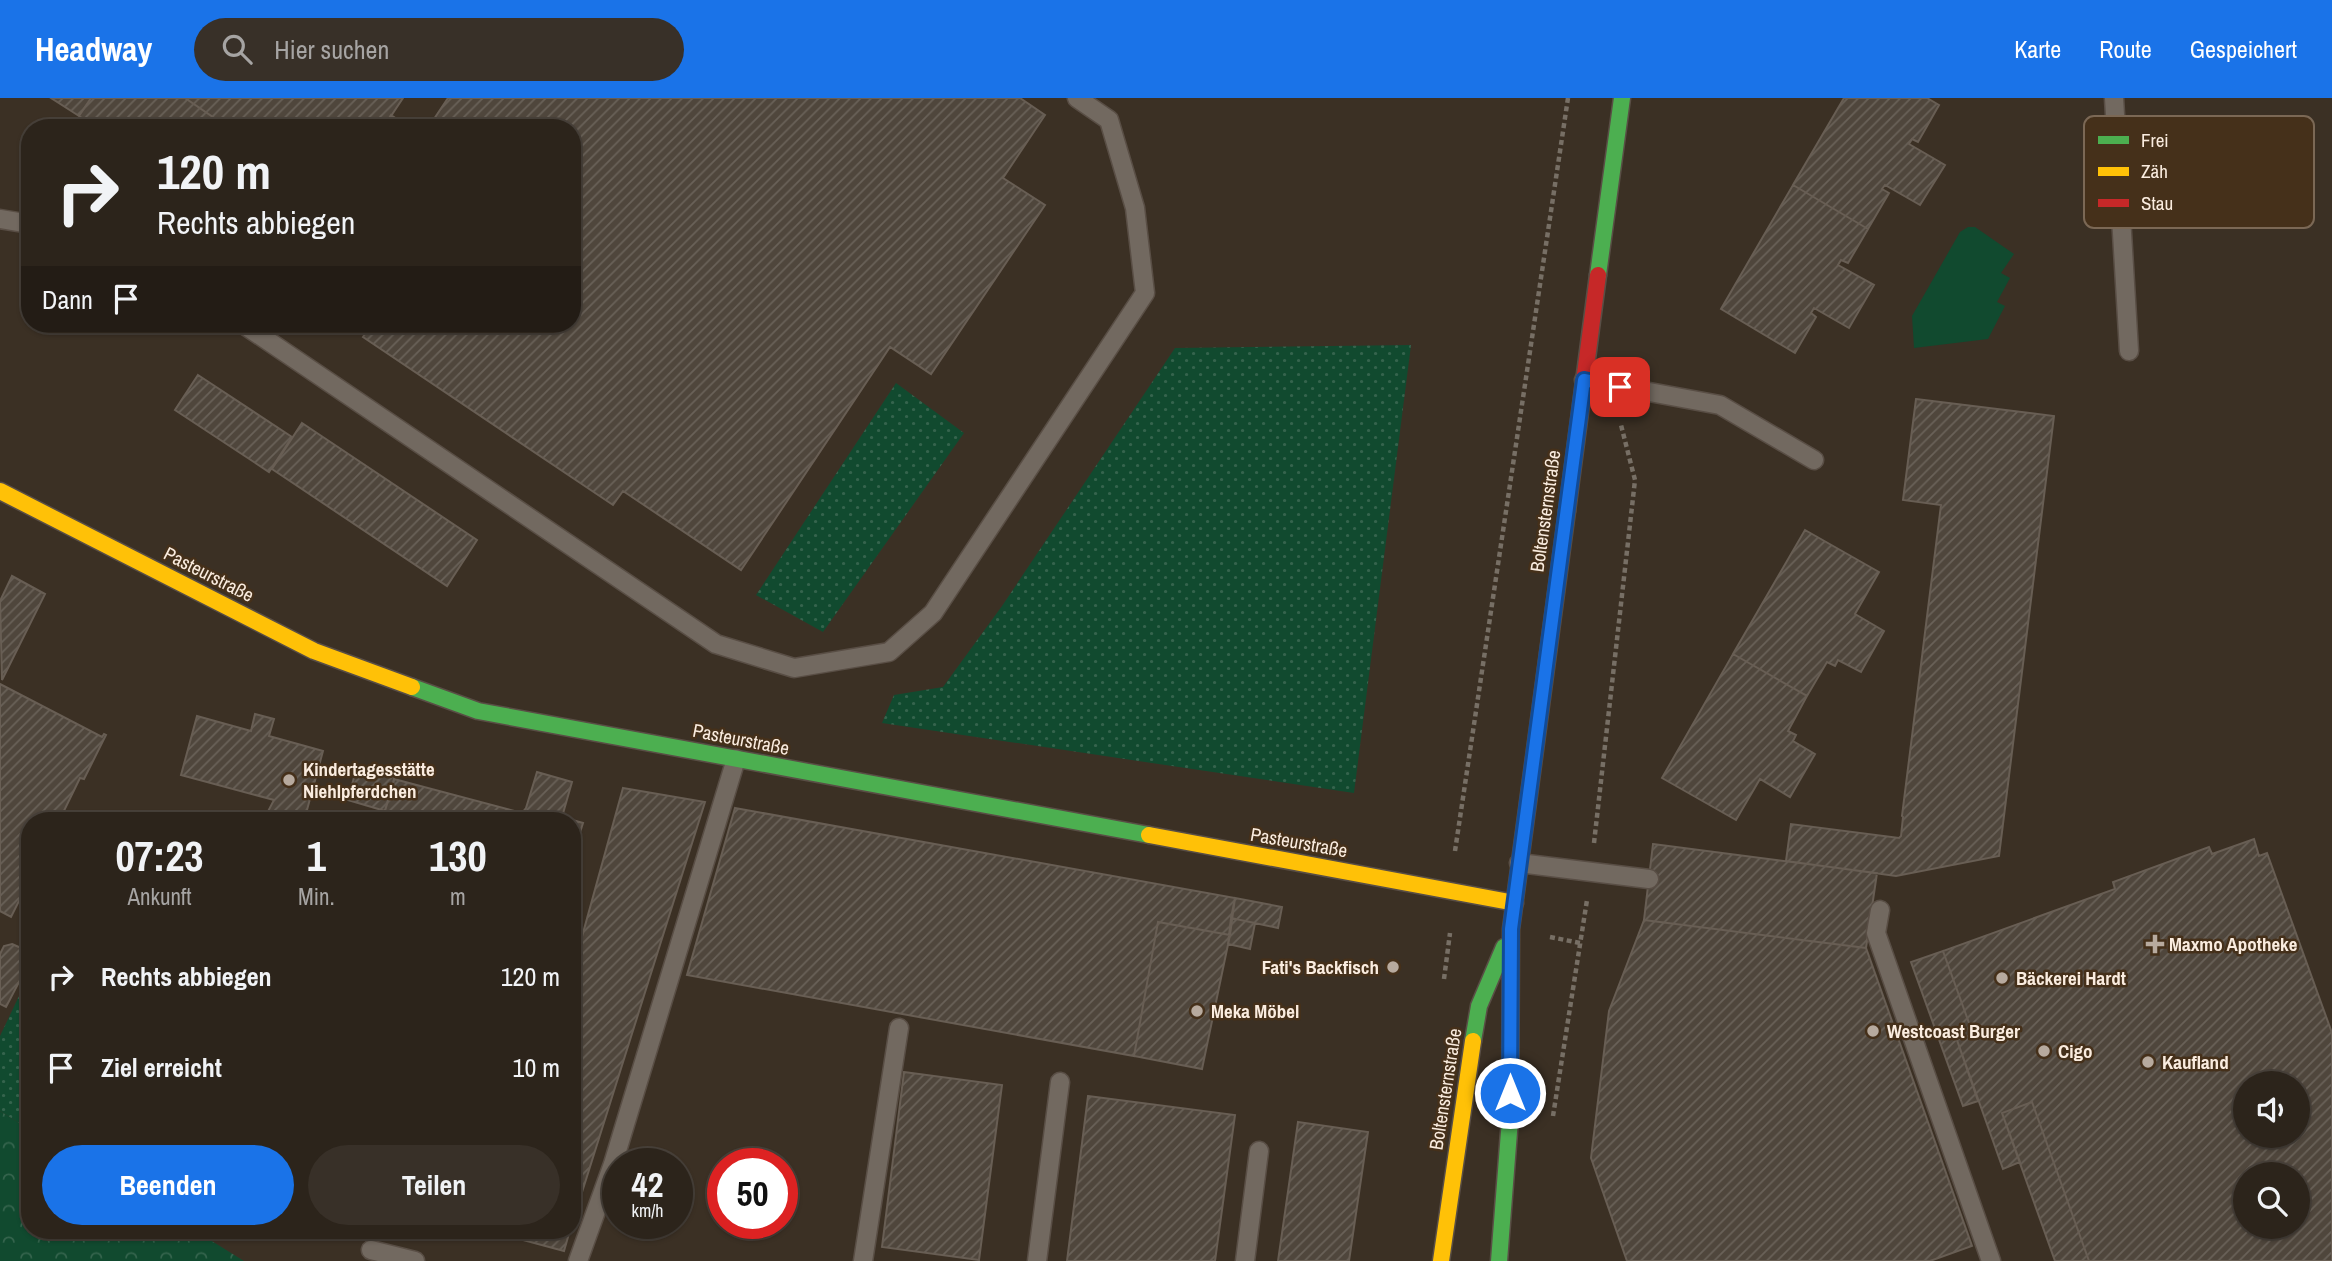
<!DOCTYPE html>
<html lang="de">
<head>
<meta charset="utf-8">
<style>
  body { margin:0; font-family:"Archivo Narrow",sans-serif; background:#383028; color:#f1f3f6; height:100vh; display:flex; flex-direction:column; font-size:26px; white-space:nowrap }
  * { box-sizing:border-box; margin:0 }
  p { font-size:23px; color:#a6a4a3 }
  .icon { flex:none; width:38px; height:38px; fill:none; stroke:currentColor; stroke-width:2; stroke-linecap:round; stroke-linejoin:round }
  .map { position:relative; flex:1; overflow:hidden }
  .drawer { position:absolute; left:21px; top:714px; width:560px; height:427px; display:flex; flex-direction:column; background:#2c241b; border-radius:28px; box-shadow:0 2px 5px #0004,0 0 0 2px #48413a }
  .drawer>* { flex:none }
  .guide { position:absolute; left:21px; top:21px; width:560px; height:214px; border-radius:28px; box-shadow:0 2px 5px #0004,0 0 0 2px #48413a; background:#2c241b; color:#f1f3f6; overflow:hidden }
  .tools { position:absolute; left:2233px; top:973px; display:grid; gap:14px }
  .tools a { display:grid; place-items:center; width:77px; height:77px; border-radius:50%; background:#2c241b; box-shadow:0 2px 5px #0004,0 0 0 2px #48413a; font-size:35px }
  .speed { position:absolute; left:602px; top:1050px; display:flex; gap:14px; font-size:35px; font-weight:700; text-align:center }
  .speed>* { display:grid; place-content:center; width:91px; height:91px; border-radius:50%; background:#2c241b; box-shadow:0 2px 5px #0004,0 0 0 2px #48413a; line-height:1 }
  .speed small { font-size:18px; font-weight:400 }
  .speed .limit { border:10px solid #d22; background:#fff; color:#111 }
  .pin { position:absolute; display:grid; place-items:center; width:60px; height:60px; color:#fff; margin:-30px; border-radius:14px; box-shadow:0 4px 10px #0006 }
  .me { position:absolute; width:77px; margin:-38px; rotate:0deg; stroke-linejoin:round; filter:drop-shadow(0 0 5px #0008) }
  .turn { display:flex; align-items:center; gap:24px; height:147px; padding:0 21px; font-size:32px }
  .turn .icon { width:91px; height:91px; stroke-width:2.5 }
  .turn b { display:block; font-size:49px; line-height:60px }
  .then { display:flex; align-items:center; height:66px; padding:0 21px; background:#0003; gap:14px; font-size:26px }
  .eta { display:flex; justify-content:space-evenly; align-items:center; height:119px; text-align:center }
  .eta b { font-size:42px; font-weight:700; line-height:49px }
  .primary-button { display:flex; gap:14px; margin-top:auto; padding:14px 21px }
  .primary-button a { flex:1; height:80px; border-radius:42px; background:#1a73e8; color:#fff; font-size:28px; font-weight:700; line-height:80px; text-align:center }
  .primary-button a+a { background:#383028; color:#f1f3f6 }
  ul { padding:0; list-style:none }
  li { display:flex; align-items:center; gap:21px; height:91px; padding:0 21px }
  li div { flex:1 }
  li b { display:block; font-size:26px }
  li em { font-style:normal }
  header { display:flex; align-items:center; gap:42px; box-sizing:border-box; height:98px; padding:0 35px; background:#1a73e8; color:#fff }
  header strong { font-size:33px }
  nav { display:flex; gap:38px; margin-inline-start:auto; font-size:24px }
  .search { width:490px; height:63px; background:#383028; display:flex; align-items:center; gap:18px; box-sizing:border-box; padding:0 24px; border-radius:38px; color:#a6a4a3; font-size:26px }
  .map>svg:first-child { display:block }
</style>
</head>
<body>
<header>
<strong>Headway</strong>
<div class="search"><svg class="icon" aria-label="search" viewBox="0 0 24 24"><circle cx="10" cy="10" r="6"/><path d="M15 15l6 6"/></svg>Hier suchen</div>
<nav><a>Karte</a><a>Route</a><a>Gespeichert</a></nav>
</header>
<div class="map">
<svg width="2332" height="1163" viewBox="0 0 2332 1163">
  <defs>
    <pattern id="grass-dots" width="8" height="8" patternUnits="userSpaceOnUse" patternTransform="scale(1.75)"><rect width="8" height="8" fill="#114a2f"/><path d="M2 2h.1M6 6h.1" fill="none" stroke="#35644d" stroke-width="1.8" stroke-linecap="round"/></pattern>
    <pattern id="forest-crowns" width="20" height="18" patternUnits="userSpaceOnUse" patternTransform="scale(1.75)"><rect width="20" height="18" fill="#114a2f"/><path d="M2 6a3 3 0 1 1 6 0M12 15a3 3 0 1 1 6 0" fill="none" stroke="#35644d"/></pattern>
    <pattern id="building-hatch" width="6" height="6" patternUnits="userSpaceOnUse" patternTransform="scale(1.75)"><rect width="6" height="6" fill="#4f463c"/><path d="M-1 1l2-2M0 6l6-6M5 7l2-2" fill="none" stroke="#696158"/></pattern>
  </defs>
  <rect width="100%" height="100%" fill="#3b3024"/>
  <path fill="url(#grass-dots)" d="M1411 247 1354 695 882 625 894 597 943 589 1002 508 1175 250Z
    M896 285 964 335 823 534 756 497Z
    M30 875V1032L0 1013V938Z"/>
  <path fill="url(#forest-crowns)" d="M0 1013 30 1032V1132H194L244 1163H0Z"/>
  <path fill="#114a2f" d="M1968 129H1975L2014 156 2001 175 2010 180 1997 204 2005 208 1988 241 1914 250 1912 218 1960 134Z"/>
  <path fill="url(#building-hatch)" stroke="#685e54" stroke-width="2" fill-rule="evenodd" d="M51 0H91L79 18Z
    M91 0H185L229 30H96L79 18Z
    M185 0H403L383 30H229Z
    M448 0H1020L1045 17 1003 80 1045 107 931 276 890 249 741 472 623 393 613 407 363 239 372 226H572V30H428Z
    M1844 0H1927L1939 7 1918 44 1912 41 1909 46 1945 67 1920 107 1885 87 1882 91 1889 95 1868 131 1793 87Z
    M391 17 410 30H383Z
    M1793 87 1868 131 1848 165 1841 162 1838 167 1874 187 1849 230 1814 210 1811 215 1816 219 1795 255 1721 211Z
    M198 277 292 339 269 374 175 312Z
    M1916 301 2054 318 1999 758 1896 778 1786 763 1791 726 1899 740 1901 738 1903 719 1902 718 1941 407 1903 402Z
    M302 325 477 442 447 488 272 371Z
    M1805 432 1879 474 1855 516 1884 533 1861 574 1838 562 1835 568 1827 564 1807 598 1733 556Z
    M12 478 45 496 2 582 0 503Z
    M1733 556 1807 598 1788 633 1796 637 1793 643 1815 656 1790 699 1760 681 1736 722 1662 680Z
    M0 586 102 639 104 636 106 637 84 681 80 680 59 723H30V781L11 819 0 813Z
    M255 616 274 621 269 638 323 653 304 723H263L274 702 181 677 197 618 251 633Z
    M357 668 395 679 385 713 348 702Z
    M537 674 572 684 562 719 583 725 572 760V723H520L522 715 526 710Z
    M394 681 522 715 520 723H382Z
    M623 690 705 704 572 1126V875Z
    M735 710 1235 800 1230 837 1158 824 1134 958 687 877Z
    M2254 741 2259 758 2267 755 2332 935V1163H2089L2032 1004 2002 1015 2020 1064 2003 1071 1957 942 1973 936 1943 853 2115 791 2113 784 2209 749 2212 756ZM2245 985H2298V1038H2245ZM2245 1076H2298V1129H2245Z
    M1653 746 1877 775 1866 850 1644 822Z
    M1235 800 1282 809 1278 830 1231 820Z
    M1231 820 1255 825 1250 851 1228 846Z
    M1644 822 1866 850 1972 1148 1930 1163H1627L1591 1060 1609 913Z
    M1158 824 1230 837 1202 971 1134 958Z
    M12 846 30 854V863L6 909 0 906V856L4 848Z
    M1943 853 1973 936 1957 942 1978 1003 1963 1008 1911 864Z
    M904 974 1002 987 979 1162 882 1149Z
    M1088 998 1235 1017 1215 1163H1067Z
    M2032 1004 2089 1163H2055L2002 1015Z
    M1298 1024 1368 1034 1349 1163H1278Z
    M486 1132H570L564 1153Z"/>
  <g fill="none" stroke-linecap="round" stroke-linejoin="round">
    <defs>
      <path id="lane" d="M2114 0 2129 253
        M0 121 30 126
        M243 226 716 546 794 570 889 554 933 515 1145 195 1135 110 1109 22 1077 0
        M1584 282 1720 307 1814 362
        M1519 765 1649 781
        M1880 812 1876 835 1991 1163
        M371 1152 415 1163
        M578 1163 613 1066 736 661
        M863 1163 899 930
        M1037 1163 1060 984
        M1245 1163 1259 1053"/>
      <path id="fast" d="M1598 177 1622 0
        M412 589 478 613 1149 737
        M1473 943 1479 908 1504 849
        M1499 1163 1510 1021 1511 831 1567 413"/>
      <path id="slow" d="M0 393 314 553 412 589
        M1149 737 1515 805
        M1441 1163 1473 943"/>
      <path id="jam" d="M1567 413 1598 177"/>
    </defs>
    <use href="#lane" stroke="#594e45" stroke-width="21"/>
    <use href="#fast" stroke="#594e45" stroke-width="19"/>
    <use href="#slow" stroke="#594e45" stroke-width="19"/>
    <use href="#jam" stroke="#594e45" stroke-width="19"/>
    <path stroke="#776f65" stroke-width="4.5" stroke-dasharray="5 3.5" stroke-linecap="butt" d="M1594 745 1635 382 1621 327
      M1455 753 1568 0
      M1550 839 1580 845
      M1444 881 1450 835
      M1553 1018 1587 802"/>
    <use href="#lane" stroke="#726960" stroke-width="18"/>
    <use href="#fast" stroke="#4caf50" stroke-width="16"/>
    <use href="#slow" stroke="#ffc107" stroke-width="16"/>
    <use href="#jam" stroke="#c62828" stroke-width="16"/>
  </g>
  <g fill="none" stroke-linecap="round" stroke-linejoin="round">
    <defs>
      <path id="route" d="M1510 995 1511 831 1584 282 1620 289"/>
    </defs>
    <use href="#route" stroke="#114b97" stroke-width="18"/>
    <use href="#route" stroke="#1a73e8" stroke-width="12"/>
  </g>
  <g fill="#b7aa9e" stroke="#45301a" stroke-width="2.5">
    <circle cx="289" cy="682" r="7"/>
    <path d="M2151.5 835.5h7v7h7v7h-7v7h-7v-7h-7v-7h7z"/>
    <circle cx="1393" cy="869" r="7"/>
    <circle cx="2002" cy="880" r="7"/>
    <circle cx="1197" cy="913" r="7"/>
    <circle cx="1873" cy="933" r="7"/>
    <circle cx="2044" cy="953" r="7"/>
    <circle cx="2148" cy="964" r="7"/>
  </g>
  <g text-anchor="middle" stroke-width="5" stroke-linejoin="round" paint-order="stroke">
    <g font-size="19" fill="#faecdf" stroke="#45301a">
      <text transform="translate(1545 413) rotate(-82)" y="7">Boltensternstraße</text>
      <text transform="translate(209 476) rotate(27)" y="7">Pasteurstraße</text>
      <text transform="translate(741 641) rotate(11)" y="7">Pasteurstraße</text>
      <text transform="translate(1299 744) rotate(10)" y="7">Pasteurstraße</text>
      <text transform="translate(1445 991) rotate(-81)" y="7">Boltensternstraße</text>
    </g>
    <g font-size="19" font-weight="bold" fill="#faecdf" stroke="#45301a" text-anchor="start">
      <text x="303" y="678">Kindertagesstätte<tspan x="303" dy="22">Niehlpferdchen</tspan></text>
      <text x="2169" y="853">Maxmo Apotheke</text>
      <text x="1379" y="876" text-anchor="end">Fati's Backfisch</text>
      <text x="2016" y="887">Bäckerei Hardt</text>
      <text x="1211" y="920">Meka Möbel</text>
      <text x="1887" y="940">Westcoast Burger</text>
      <text x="2058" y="960">Cigo</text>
      <text x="2162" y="971">Kaufland</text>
    </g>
  </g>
  <rect x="2084" y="18" width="230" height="112" rx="10" fill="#45301a" stroke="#7b6855" stroke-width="2"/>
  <rect x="2098" y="38" width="31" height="8" fill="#4caf50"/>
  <rect x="2098" y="69" width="31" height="9" fill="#ffc107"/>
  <rect x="2098" y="101" width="31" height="8" fill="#c62828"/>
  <g font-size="19" fill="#faecdf">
    <text x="2141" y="49">Frei</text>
    <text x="2141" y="80">Zäh</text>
    <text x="2141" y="112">Stau</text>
  </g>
</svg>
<div class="tools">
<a><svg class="icon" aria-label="sound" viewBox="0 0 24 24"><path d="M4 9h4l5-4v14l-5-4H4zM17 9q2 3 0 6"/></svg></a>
<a><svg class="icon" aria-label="search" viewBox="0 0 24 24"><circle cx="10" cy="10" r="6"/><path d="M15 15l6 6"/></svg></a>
</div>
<div class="speed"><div>42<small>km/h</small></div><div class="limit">50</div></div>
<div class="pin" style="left:1620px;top:289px;background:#d93025"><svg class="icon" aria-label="arrive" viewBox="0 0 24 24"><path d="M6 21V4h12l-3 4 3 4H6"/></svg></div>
<svg class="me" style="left:1510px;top:995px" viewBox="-20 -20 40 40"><circle r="17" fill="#1a73e8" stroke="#fff" stroke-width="3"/><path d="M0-11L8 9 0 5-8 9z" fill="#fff"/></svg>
<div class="guide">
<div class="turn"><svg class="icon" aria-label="right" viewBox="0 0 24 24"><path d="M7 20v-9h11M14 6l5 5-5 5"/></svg><div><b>120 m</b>Rechts abbiegen</div></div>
<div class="then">Dann<svg class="icon" aria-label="arrive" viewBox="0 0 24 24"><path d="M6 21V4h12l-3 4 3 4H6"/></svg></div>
</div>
<section class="drawer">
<div class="eta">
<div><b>07:23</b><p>Ankunft</p></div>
<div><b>1</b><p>Min.</p></div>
<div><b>130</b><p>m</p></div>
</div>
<ul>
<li><svg class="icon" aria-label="right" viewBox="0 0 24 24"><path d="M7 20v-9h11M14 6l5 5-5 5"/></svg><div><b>Rechts abbiegen</b></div><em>120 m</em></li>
<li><svg class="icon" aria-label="arrive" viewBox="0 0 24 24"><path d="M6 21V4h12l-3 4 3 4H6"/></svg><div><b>Ziel erreicht</b></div><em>10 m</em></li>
</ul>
<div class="primary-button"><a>Beenden</a><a>Teilen</a></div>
</section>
</div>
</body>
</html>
